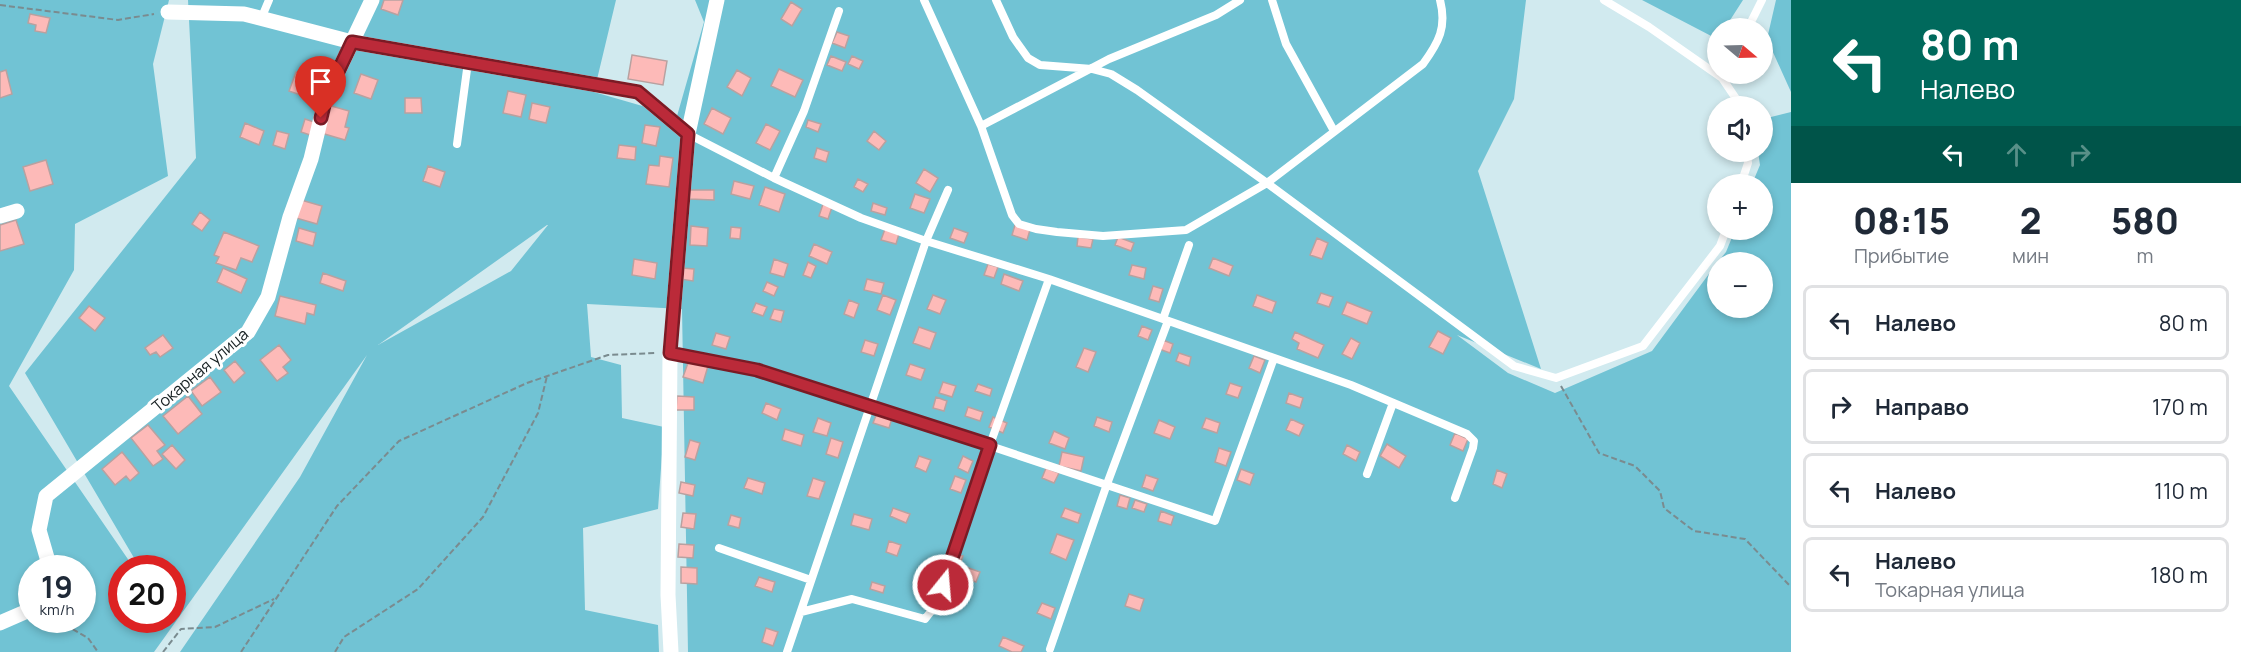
<!DOCTYPE html>
<html lang="ru">
<head>
<meta charset="utf-8">
<style>
  body { margin:0; font-family:Manrope,sans-serif; background:#f6f6f7; color:#1f2937; height:100vh; display:flex; flex-direction:column; font-size:22px; white-space:nowrap }
  * { box-sizing:border-box; margin:0 }
  p { font-size:20px; color:#747a83 }
  .icon { flex:none; width:33px; height:33px; fill:none; stroke:currentColor; stroke-width:2; stroke-linecap:round; stroke-linejoin:round }
  .map { position:relative; flex:1; overflow:hidden }
  .side { display:flex; flex-direction:column; background:#fff; width:450px }
  .side>* { flex:none }
  .guide { background:#00695c; color:#fff; overflow:hidden }
  .needle { width:39px; rotate:109deg }
  .buttons { position:absolute; left:1707px; top:18px; display:grid; gap:12px }
  .buttons a { display:grid; place-items:center; width:66px; height:66px; border-radius:50%; background:#fff; box-shadow:0 3px 9px #0003; font-size:30px }
  .speed { position:absolute; left:18px; top:555px; display:flex; gap:12px; font-size:30px; font-weight:700; text-align:center }
  .speed>* { display:grid; place-content:center; width:78px; height:78px; border-radius:50%; background:#fff; box-shadow:0 3px 9px #0003; line-height:1 }
  .speed small { font-size:15px; font-weight:400 }
  .speed .limit { border:9px solid #d22; background:#fff; color:#111 }
  .pin { position:absolute; display:grid; place-items:center; width:51px; height:51px; color:#fff; margin:-62px -26px; border-radius:50% 50% 50% 0; rotate:-45deg; box-shadow:0 0 6px #0007 }
  .pin .icon { rotate:45deg }
  .me { position:absolute; width:66px; margin:-33px; rotate:17deg; stroke-linejoin:round; filter:drop-shadow(0 0 4px #0008) }
  .turn { display:flex; align-items:center; gap:21px; height:126px; padding:0 30px; font-size:27px }
  .turn .icon { width:78px; height:78px; stroke-width:2.5 }
  .turn b { display:block; font-size:42px; line-height:51px }
  .lanes { display:flex; align-items:center; height:57px; padding:0 30px; background:#0003; justify-content:center; gap:30px; direction:ltr }
  .lanes .off { opacity:.35 }
  .eta { display:flex; justify-content:space-evenly; align-items:center; height:102px; text-align:center }
  .eta b { font-size:36px; font-weight:800; line-height:42px }
  ul { padding:0; list-style:none }
  li { display:flex; align-items:center; gap:18px; height:75px; margin:0 12px 9px; padding:0 18px; border:3px solid #e0e1e3; border-radius:9px }
  li div { flex:1 }
  li b { display:block; font-size:22px }
  li em { font-style:normal }
  main { display:flex; flex:1; min-height:0 }
  .map>svg:first-child { display:block }
</style>
</head>
<body>
<main>
<div class="map">
<svg width="1791" height="652" viewBox="0 0 1791 652">
  <rect width="100%" height="100%" fill="#d1eaef"/>
  <path fill="#71c3d4" fill-rule="evenodd" d="M0 0H169L153 64 168 176 75 224 74 270 9 386 134 568H122V620H172V568H140L25 373 196 158 188 0H616L594 92 677 116 704 22 695 0H1526L1514 99 1478 171 1541 369 1457 335 1508 373 1555 393 1652 351 1717 263 1718 308H1762V262H1718L1726 252 1735 230H1762V184H1752L1760 165 1758 152H1762L1763 119 1791 112V652H688L682 309 587 304 591 357 621 365 622 418 664 427 658 509 583 528 585 610 658 625 659 652H180L300 477 367 355 154 652H0ZM548 225 511 271 378 345 547 225ZM32 568H82V620H32Z
    M1642 0H1743L1725 28H1718L1717 39Z
    M1776 0H1791V92L1767 39Z"/>
  <path fill="#fdbab8" stroke="#b8a1a0" stroke-width="1.5" d="M384 0H403L398 15 381 9Z
    M791 2 802 9 792 26 781 19Z
    M30 14 50 18 46 33 35 31 36 25 28 23Z
    M837 32 849 36 845 48 832 43Z
    M632 55 667 61 663 85 628 79Z
    M831 56 846 62 842 71 827 65Z
    M852 56 863 61 859 69 848 64Z
    M779 69 803 80 795 97 771 86Z
    M6 70 12 94 0 98V72Z
    M737 70 751 78 742 96 727 87Z
    M296 72 313 78 306 97 289 91Z
    M361 74 378 80 371 99 354 93Z
    M508 91 526 95 521 117 503 113Z
    M405 98H421L422 113H405Z
    M532 103 550 107 546 123 529 119Z
    M328 105 349 111 345 127 349 128 345 140 321 133Z
    M712 108 731 118 723 134 704 124Z
    M305 119 314 122 310 135 301 132Z
    M808 120 821 124 818 132 806 127Z
    M245 123 264 131 259 145 240 137Z
    M766 124 780 131 770 150 756 143Z
    M645 125 660 127 656 146 642 143Z
    M277 131 289 134 285 149 273 145Z
    M874 131 886 141 879 150 867 141Z
    M619 145 636 147 635 160 617 158Z
    M817 148 829 152 826 162 814 158Z
    M660 156 673 158 669 187 646 184 649 165 659 166Z
    M46 160 53 184 30 191 23 167Z
    M428 166 445 172 440 187 423 181Z
    M924 169 938 178 930 192 916 183Z
    M858 179 868 184 863 192 854 187Z
    M734 181 754 186 750 199 731 194Z
    M765 187 785 194 779 212 759 205Z
    M689 190H714V200L689 199Z
    M915 194 930 199 924 213 910 208Z
    M301 200 322 206 317 224 296 218Z
    M873 203 887 208 885 215 871 211Z
    M823 204 832 207 828 219 819 216Z
    M200 212 210 220 202 231 192 224Z
    M16 220 24 244 0 251V225Z
    M1015 225 1030 230 1027 240 1012 235Z
    M691 226 708 228 707 246 690 245Z
    M731 227 741 228 740 239 730 238Z
    M299 228 316 233 313 246 296 241Z
    M954 228 968 233 964 243 950 238Z
    M885 229 899 234 896 244 881 240Z
    M224 232 259 246 252 262 241 258 236 270 216 263 219 257 214 255Z
    M1078 237 1093 239 1091 248 1077 246Z
    M1118 237 1134 243 1131 251 1115 245Z
    M1317 238 1328 243 1322 259 1310 255Z
    M814 244 832 252 827 264 809 256Z
    M1213 258 1233 266 1229 276 1209 268Z
    M634 259 657 263 655 279 632 275Z
    M774 259 788 264 784 277 770 273Z
    M808 262 816 266 811 278 803 275Z
    M988 264 998 267 994 278 984 275Z
    M1132 265 1146 268 1144 279 1129 275Z
    M223 268 247 279 241 293 217 282Z
    M682 268 694 269 693 281 680 279Z
    M323 273 346 281 343 291 320 283Z
    M1004 274 1023 281 1019 291 1001 284Z
    M867 279 884 283 881 294 864 290Z
    M767 282 778 287 774 296 763 291Z
    M1153 286 1163 289 1159 302 1149 299Z
    M1321 293 1333 297 1329 307 1317 303Z
    M883 295 896 300 890 315 877 310Z
    M933 295 946 300 940 314 927 309Z
    M1257 295 1276 302 1272 313 1253 306Z
    M280 296 316 305 314 315 307 313 305 324 275 316Z
    M849 300 859 304 854 318 844 314Z
    M1347 302 1372 312 1367 324 1342 314Z
    M756 303 767 307 763 316 752 312Z
    M89 306 105 318 95 331 79 318Z
    M774 309 784 311 781 322 770 319Z
    M1142 326 1152 330 1148 340 1138 336Z
    M919 327 936 333 930 349 913 343Z
    M1438 331 1451 338 1443 354 1429 347Z
    M1295 332 1324 345 1318 358 1297 349 1299 343 1292 339Z
    M716 333 730 337 726 349 712 345Z
    M163 335 173 348 160 357 156 352 150 355 145 348Z
    M1351 338 1360 343 1352 359 1342 354Z
    M865 340 878 344 874 356 861 352Z
    M1163 340 1173 344 1170 353 1159 349Z
    M279 345 291 360 283 367 288 373 277 381 260 360Z
    M1084 348 1096 352 1088 372 1076 367Z
    M1179 353 1191 357 1189 366 1176 361Z
    M1254 356 1265 360 1260 373 1249 368Z
    M689 360 708 366 703 383 683 377Z
    M235 361 245 373 234 383 224 370Z
    M910 364 925 369 921 380 906 375Z
    M210 377 221 392 202 406 191 391Z
    M943 382 956 386 952 397 939 393Z
    M1230 383 1242 387 1238 398 1226 394Z
    M978 384 992 389 990 396 975 391Z
    M1289 393 1303 398 1300 408 1286 403Z
    M188 396 202 414 178 434 163 416Z
    M677 396 694 397V410H676Z
    M936 397 947 401 944 411 933 408Z
    M766 403 781 409 777 420 762 413Z
    M968 407 983 412 980 421 965 416Z
    M877 413 892 418 889 428 873 423Z
    M993 417 1007 423 1003 433 989 427Z
    M1097 417 1112 422 1109 432 1094 426Z
    M818 418 831 423 827 436 813 432Z
    M1206 418 1220 423 1217 433 1202 428Z
    M1291 419 1304 425 1299 436 1286 430Z
    M1159 420 1175 427 1170 439 1154 433Z
    M148 425 165 445 157 451 163 459 153 466 131 438Z
    M785 429 804 435 801 446 782 440Z
    M1054 431 1069 438 1065 449 1049 443Z
    M1455 433 1468 439 1463 451 1450 445Z
    M831 438 843 442 838 458 826 454Z
    M690 440 700 443 695 460 685 457Z
    M1387 444 1406 456 1399 468 1380 456Z
    M172 445 185 460 176 469 162 454Z
    M1347 445 1360 452 1356 461 1343 454Z
    M1219 448 1231 452 1226 466 1215 462Z
    M122 452 139 473 130 481 126 476 115 485 102 469Z
    M1062 452 1084 457 1081 471 1059 466Z
    M919 456 931 460 926 472 915 467Z
    M963 456 973 461 968 473 958 468Z
    M1046 468 1059 473 1054 483 1042 478Z
    M1241 469 1254 474 1250 485 1237 480Z
    M1497 470 1507 474 1502 488 1493 484Z
    M1146 475 1158 479 1153 491 1142 487Z
    M955 476 966 480 961 493 950 489Z
    M748 478 765 483 762 494 744 488Z
    M813 478 825 482 819 499 807 496Z
    M681 482 695 485 693 496 679 493Z
    M1120 495 1130 498 1127 509 1117 506Z
    M1135 500 1147 504 1144 512 1132 508Z
    M893 508 910 514 906 523 890 516Z
    M1065 508 1081 514 1078 523 1061 517Z
    M1161 511 1174 516 1171 525 1158 521Z
    M683 513 696 514 694 529 681 527Z
    M854 514 872 519 869 530 851 525Z
    M731 515 741 518 739 528 728 525Z
    M1057 534 1074 540 1066 560 1050 553Z
    M889 541 901 545 897 556 886 552Z
    M679 544 694 545 693 558 678 557Z
    M949 552 963 556 958 570 944 566Z
    M963 566 980 572 976 582 959 576Z
    M681 567 697 568V584L681 583Z
    M759 577 775 582 772 592 755 586Z
    M872 582 885 586 883 593 870 589Z
    M1129 594 1144 599 1140 611 1125 606Z
    M1042 603 1055 608 1051 619 1037 613Z
    M766 628 778 632 773 646 762 642Z
    M1003 637 1024 646 1021 652H1012L999 646Z"/>
  <g fill="none" stroke-linecap="round" stroke-linejoin="round">
    <path stroke="#7a8b8f" stroke-width="2" stroke-dasharray="6 3" stroke-linecap="butt" d="M0 5 118 20 154 14
      M1561 386 1599 453 1635 466 1660 491 1664 508 1694 531 1745 539 1791 587
      M57 620 88 638 98 652
      M163 652 181 629 215 627 274 599
      M241 652 337 506 399 441 527 383 608 355 657 353
      M335 652 344 637 418 589 483 517 538 413 547 376"/>
    <path stroke="#fff" stroke-width="8" d="M924 0 981 126 1012 215 1019 224 1036 229 1057 232 1103 236 1186 230 1267 183 1514 366 1556 378 1643 346 1720 246 1726 230
      M996 0 1013 37 1028 58 1040 65 1092 69 1111 74 1137 90 1267 183 1423 64C1439 42 1447 27 1440 0
      M1272 0 1286 44 1334 131
      M1604 0 1649 27 1722 78 1741 106
      M261 19 269 0
      M1748 28 1762 0
      M981 126 1109 59 1216 15 1240 0
      M688 134 774 178 861 218 926 241 1049 279 1351 385 1467 434 1474 441 1473 448 1455 498
      M457 144 468 62
      M774 178 804 111 839 11
      M1741 184 1748 163 1747 152
      M1163 319 1189 245
      M670 353 757 370 870 406 1215 521 1274 358
      M1367 474 1393 403
      M719 548 811 580
      M801 612 852 599 925 619 936 605 955 543 1049 279
      M1050 649 1107 484 1168 321
      M787 652 926 241 948 190"/>
    <path stroke="#fff" stroke-width="15" d="M168 12 244 14 352 42 638 92 688 134
      M0 216 17 211
      M50 568 39 530 46 496 248 332 268 297 290 217 311 159 326 97 372 0
      M0 623 32 609
      M671 652 668 595 670 353 688 134 717 0"/>
  </g>
  <g fill="none" stroke-linecap="round" stroke-linejoin="round">
    <defs>
      <path id="route" d="M321 118 326 97 352 42 638 92 688 134 670 353 757 370 990 445 943 585"/>
    </defs>
    <use href="#route" stroke="#7a1b25" stroke-width="15"/>
    <use href="#route" stroke="#bb2a39" stroke-width="10"/>
  </g>
  <g text-anchor="middle" stroke-width="6" stroke-linejoin="round" paint-order="stroke">
    <g font-size="16" fill="#161f21" stroke="#fff">
      <text transform="translate(200 370) rotate(-40)" y="6">Токарная улица</text>
    </g>
  </g>
</svg>
<div class="buttons">
<a><svg class="needle" viewBox="-14 -14 28 28"><path d="M0-13l5 13h-10z" fill="#e53935"/><path d="M0 13l5-13h-10z" fill="#747a83"/></svg></a>
<a><svg class="icon" aria-label="sound" viewBox="0 0 24 24"><path d="M4 9h4l5-4v14l-5-4H4zM17 9q2 3 0 6"/></svg></a>
<a>+</a>
<a>−</a>
</div>
<div class="speed"><div>19<small>km/h</small></div><div class="limit">20</div></div>
<div class="pin" style="left:321px;top:118px;background:#d93025"><svg class="icon" aria-label="arrive" viewBox="0 0 24 24"><path d="M6 21V4h12l-3 4 3 4H6"/></svg></div>
<svg class="me" style="left:943px;top:585px" viewBox="-20 -20 40 40"><circle r="17" fill="#bb2a39" stroke="#fff" stroke-width="3"/><path d="M0-11L8 9 0 5-8 9z" fill="#fff"/></svg>
</div>
<section class="side">
<div class="guide">
<div class="turn"><svg class="icon" aria-label="left" viewBox="0 0 24 24"><path d="M17 20v-9H6M10 6l-5 5 5 5"/></svg><div><b>80 m</b>Налево</div></div>
<div class="lanes"><svg class="icon" aria-label="left" viewBox="0 0 24 24"><path d="M17 20v-9H6M10 6l-5 5 5 5"/></svg><svg class="icon off" aria-label="ahead" viewBox="0 0 24 24"><path d="M12 20V5M6 11l6-6 6 6"/></svg><svg class="icon off" aria-label="right" viewBox="0 0 24 24"><path d="M7 20v-9h11M14 6l5 5-5 5"/></svg></div>
</div>
<div class="eta">
<div><b>08:15</b><p>Прибытие</p></div>
<div><b>2</b><p>мин</p></div>
<div><b>580</b><p>m</p></div>
</div>
<ul>
<li><svg class="icon" aria-label="left" viewBox="0 0 24 24"><path d="M17 20v-9H6M10 6l-5 5 5 5"/></svg><div><b>Налево</b></div><em>80 m</em></li>
<li><svg class="icon" aria-label="right" viewBox="0 0 24 24"><path d="M7 20v-9h11M14 6l5 5-5 5"/></svg><div><b>Направо</b></div><em>170 m</em></li>
<li><svg class="icon" aria-label="left" viewBox="0 0 24 24"><path d="M17 20v-9H6M10 6l-5 5 5 5"/></svg><div><b>Налево</b></div><em>110 m</em></li>
<li><svg class="icon" aria-label="left" viewBox="0 0 24 24"><path d="M17 20v-9H6M10 6l-5 5 5 5"/></svg><div><b>Налево</b><p>Токарная улица</p></div><em>180 m</em></li>
</ul>
</section>
</main>
</body>
</html>
